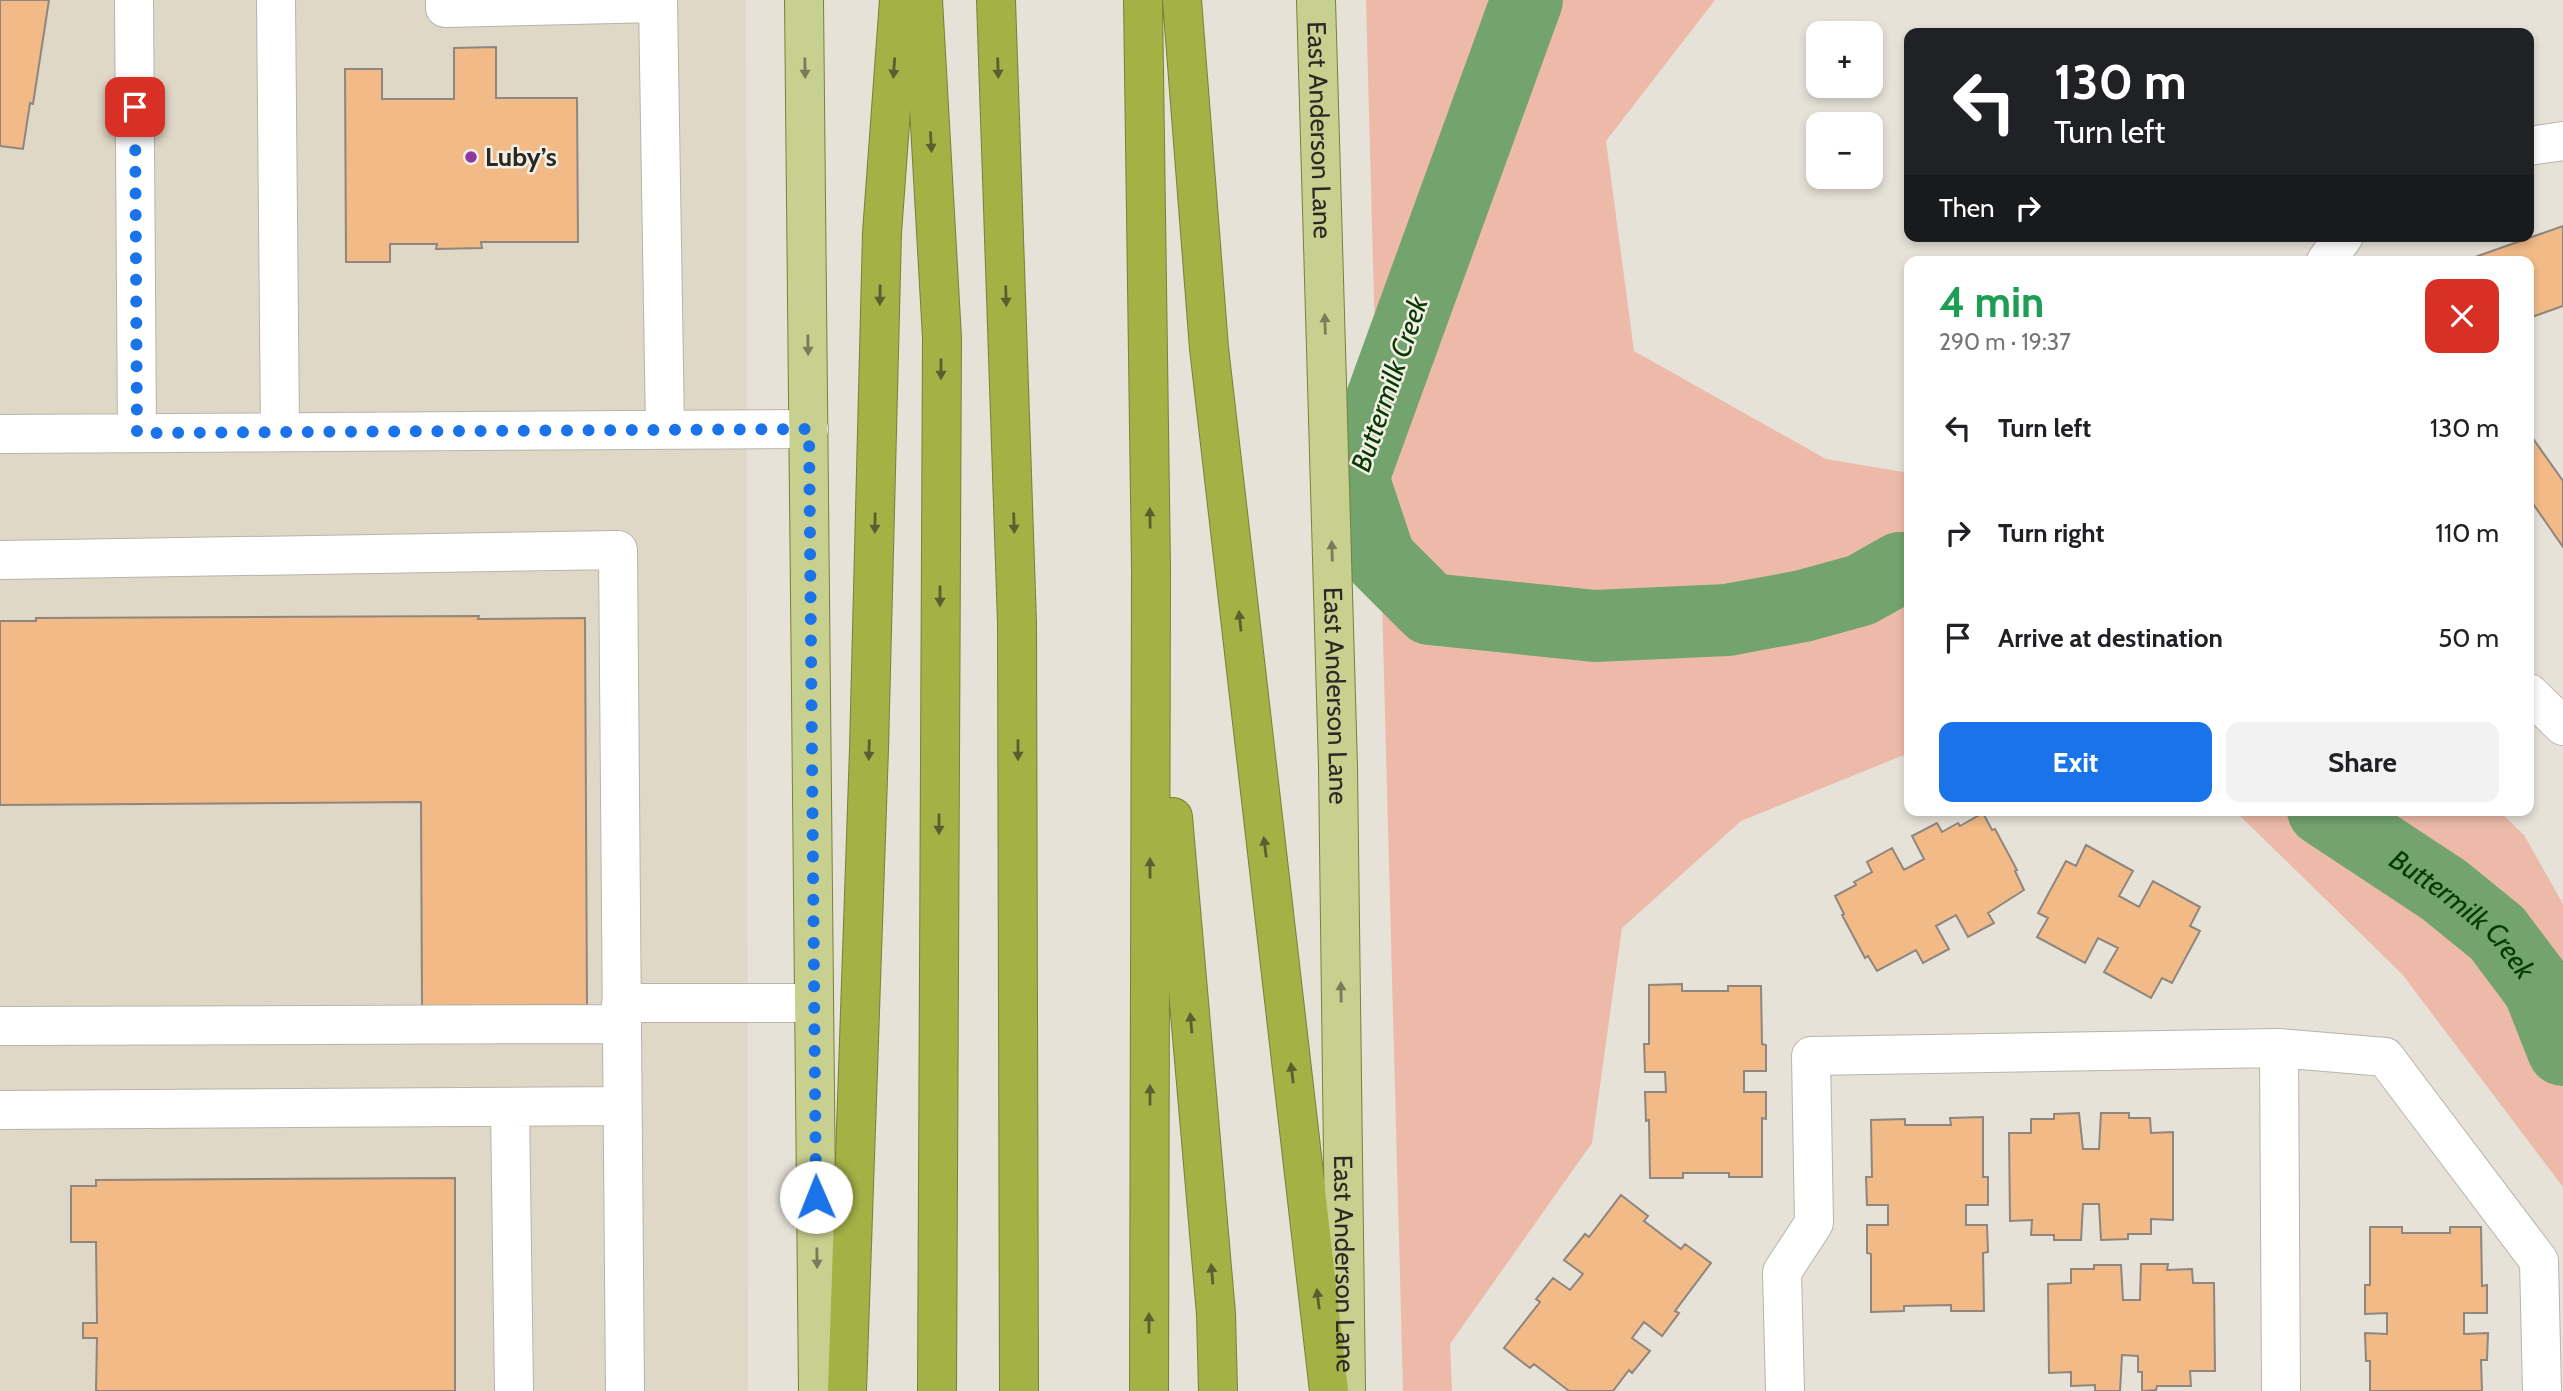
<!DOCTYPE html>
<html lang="en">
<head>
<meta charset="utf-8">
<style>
  body { margin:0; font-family:Cabin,sans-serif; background:#f2f2f2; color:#202124; height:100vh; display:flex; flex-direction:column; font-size:26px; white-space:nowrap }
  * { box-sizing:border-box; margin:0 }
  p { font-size:23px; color:#757577 }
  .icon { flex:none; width:38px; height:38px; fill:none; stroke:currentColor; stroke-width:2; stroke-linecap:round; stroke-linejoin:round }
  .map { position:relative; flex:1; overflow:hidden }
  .details { position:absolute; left:1904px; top:256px; width:630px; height:560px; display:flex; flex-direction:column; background:#fff; border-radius:14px; box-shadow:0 4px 10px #0003 }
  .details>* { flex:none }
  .guide { position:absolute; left:1904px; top:28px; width:630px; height:214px; border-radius:14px; box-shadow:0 4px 10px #0003; background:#202124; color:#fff; overflow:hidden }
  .tools { position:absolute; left:1806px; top:21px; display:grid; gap:14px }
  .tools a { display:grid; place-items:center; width:77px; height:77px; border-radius:14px; background:#fff; box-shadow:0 4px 10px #0003; font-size:35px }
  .pin { position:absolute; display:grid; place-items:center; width:60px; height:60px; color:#fff; margin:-30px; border-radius:14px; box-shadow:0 4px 10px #0006 }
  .me { position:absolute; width:77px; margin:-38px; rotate:359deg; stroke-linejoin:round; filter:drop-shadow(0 0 5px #0008) }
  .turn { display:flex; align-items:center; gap:24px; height:147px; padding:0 35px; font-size:32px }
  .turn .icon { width:91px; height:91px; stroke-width:2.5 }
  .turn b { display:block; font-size:49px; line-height:60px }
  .then { display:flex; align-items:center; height:66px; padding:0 35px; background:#0003; gap:14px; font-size:26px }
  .round { display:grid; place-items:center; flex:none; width:74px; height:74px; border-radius:14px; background:#f2f2f2 }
  .headline { display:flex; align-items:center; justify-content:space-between; height:119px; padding:0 35px }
  h1 { font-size:42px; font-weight:800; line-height:52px; color:#1e9e55 }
  .cta { display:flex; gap:14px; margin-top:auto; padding:14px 35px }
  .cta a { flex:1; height:80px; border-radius:14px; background:#1a73e8; color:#fff; font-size:28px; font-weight:800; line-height:80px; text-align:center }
  .cta a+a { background:#f2f2f2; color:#202124 }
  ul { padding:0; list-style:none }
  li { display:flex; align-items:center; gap:21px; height:105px; padding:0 35px }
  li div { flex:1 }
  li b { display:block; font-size:26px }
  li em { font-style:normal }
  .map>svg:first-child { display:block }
</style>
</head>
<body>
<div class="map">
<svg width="2563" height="1391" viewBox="0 0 2563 1391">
  <rect width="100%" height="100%" fill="#e6e2d8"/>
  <path fill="#dfd8c7" d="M0 0H746L748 1391H0Z"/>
  <path fill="#edbaaa" d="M1366 0H1715L1606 141 1634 351 1826 459 1909 473V753L1741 821 1622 928 1592 1143 1450 1344 1452 1391H1403Z
    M2234 810H2498L2524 835 2563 904V1187L2402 974Z"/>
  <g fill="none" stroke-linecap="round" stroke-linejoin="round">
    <g stroke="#73a46e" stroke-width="72">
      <path d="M1527 0 1353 478 1380 559 1430 609 1595 626 1727 620 1803 606 1861 590 1900 568H1909"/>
      <path id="s1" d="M2323 810 2444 890 2497 933 2539 989 2563 1050"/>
    </g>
  </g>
  <path fill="#f2ba86" stroke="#8e867f" stroke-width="2" d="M0 0H49L33 104 30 103 23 149 0 146Z
    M496 47V98H577L578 242H481L482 248 436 249 437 244H390V262H346L345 69H382V99H454V48Z
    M2563 226V306L2529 318V261H2477L2475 257Z
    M2529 433 2563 481V547L2529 498Z
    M479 616 478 619 585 618 587 1005 422 1006 421 802 0 805V621H36V618Z
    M1983 813 1992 830 1995 829 2017 870 2015 871 2024 890 1988 913 1994 923 1968 937 1956 915 1936 926 1949 949 1923 963 1916 950 1877 971 1868 956 1865 958 1842 915 1844 914 1835 896 1856 885 1854 882 1872 872 1867 862 1892 848 1904 870 1924 859 1912 836 1937 823 1942 832 1958 823 1960 826Z
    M2086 845 2133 871 2119 896 2139 907 2153 881 2200 907 2190 926 2200 931 2172 983 2162 978 2151 998 2104 972 2118 948 2098 938 2085 963 2037 937 2048 918 2038 913 2066 861 2076 866Z
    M1682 984V991H1728V986H1761L1762 1044 1766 1045V1071H1744V1092H1766V1119L1762 1118V1177H1729V1173H1683V1178H1650L1649 1120 1646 1121 1645 1092H1666L1665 1072H1645L1644 1044H1649V985Z
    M2079 1113 2083 1149H2099L2101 1113H2129V1118H2150L2151 1133 2173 1132V1220L2151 1219V1234H2128V1239L2101 1240 2099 1204H2083L2081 1240H2054V1235H2031L2032 1220 2010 1221 2009 1133H2031V1119H2054V1114Z
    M1983 1117V1177H1988V1205H1966V1225H1987L1988 1252 1983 1253 1984 1311H1951V1305L1904 1306V1311L1871 1312V1254L1867 1253V1225H1888V1205H1867L1866 1177H1872L1871 1120 1905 1119V1125H1951L1950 1118Z
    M455 1178V1391H96L97 1338H83V1323H97L96 1242H71V1186H96V1180Z
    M1621 1195 1648 1216 1644 1221 1681 1249 1685 1244 1711 1263 1675 1311 1679 1313 1662 1336 1644 1322 1632 1338 1650 1351 1632 1373 1629 1370 1613 1391H1569L1534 1364 1530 1368 1504 1348 1540 1302 1536 1299 1553 1278 1570 1290 1583 1274 1564 1260 1585 1234 1589 1237Z
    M2370 1227H2402V1233H2450V1227H2481L2482 1286 2487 1285V1313H2464V1334L2488 1333 2487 1360H2481L2482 1391H2370V1361H2366L2365 1333 2387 1334V1313L2365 1314V1285H2370Z
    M2141 1264H2168L2167 1270 2192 1269 2193 1283H2214L2215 1371H2190L2191 1386H2157L2156 1390 2142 1391V1372H2138V1356L2122 1355 2120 1391H2095V1385L2071 1386V1372L2049 1373 2048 1284 2071 1283V1269H2094V1265H2121L2123 1300H2140Z"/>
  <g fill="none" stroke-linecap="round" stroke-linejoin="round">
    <defs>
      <path id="minor" d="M134 0 137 433
        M276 0 280 432
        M445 0V8L658 3
        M658 0 665 429
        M2529 146 2563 141
        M2326 261 2344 236
        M0 434 809 429
        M0 560 618 550 625 1391
        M2529 693 2563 726
        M621 1003H814
        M0 1026 621 1024
        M2279 1048 2385 1057 2539 1261 2542 1391
        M510 1107 514 1391
        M0 1110 622 1106
        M1785 1391 1782 1272 1814 1223 1811 1056 2279 1048 2281 1391"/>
      <g id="major">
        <path d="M804 0 818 1391"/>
        <path id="s2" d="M1316 0 1338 767 1346 1391"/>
      </g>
      <path id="highway" d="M923 0 942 338 937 1391
        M996 0 1017 623 1019 1391
        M1143 0 1151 568 1149 1391
        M1182 0 1209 348 1329 1391
        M1173 817 1216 1314 1218 1391
        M847 1391 869 749 882 233 899 0"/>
    </defs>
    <use href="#minor" stroke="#b8b4ab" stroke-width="40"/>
    <use href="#major" stroke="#788139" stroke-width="40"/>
    <use href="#highway" stroke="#788139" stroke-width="40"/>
    <use href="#minor" stroke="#fff" stroke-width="38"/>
    <use href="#major" stroke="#c8d08f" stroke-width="38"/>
    <use href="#highway" stroke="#a3b145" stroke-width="38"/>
  </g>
  <defs><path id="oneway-solid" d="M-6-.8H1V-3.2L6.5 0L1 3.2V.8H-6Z" transform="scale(1.75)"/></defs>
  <g fill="#787c5a">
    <use href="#oneway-solid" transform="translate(805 68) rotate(89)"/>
    <use href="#oneway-solid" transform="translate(1325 324) rotate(-92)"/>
    <use href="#oneway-solid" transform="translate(808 345) rotate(89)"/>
    <use href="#oneway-solid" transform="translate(1332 551) rotate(-92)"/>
    <use href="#oneway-solid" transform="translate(1341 992) rotate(-91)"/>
    <use href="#oneway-solid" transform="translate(817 1258) rotate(89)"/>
  </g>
  <g fill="#5a5f31">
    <use href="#oneway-solid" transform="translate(894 68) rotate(94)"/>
    <use href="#oneway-solid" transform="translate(998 68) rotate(88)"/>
    <use href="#oneway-solid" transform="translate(931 142) rotate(87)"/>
    <use href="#oneway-solid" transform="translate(880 295) rotate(91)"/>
    <use href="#oneway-solid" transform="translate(1006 296) rotate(88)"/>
    <use href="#oneway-solid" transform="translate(941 369) rotate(90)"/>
    <use href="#oneway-solid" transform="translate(1150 518) rotate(-91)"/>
    <use href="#oneway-solid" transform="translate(875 523) rotate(91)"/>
    <use href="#oneway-solid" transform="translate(1014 523) rotate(88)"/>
    <use href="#oneway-solid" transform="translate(940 596) rotate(90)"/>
    <use href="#oneway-solid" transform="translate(1240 621) rotate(-96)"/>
    <use href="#oneway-solid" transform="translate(869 750) rotate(92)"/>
    <use href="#oneway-solid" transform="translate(1018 750) rotate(90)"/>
    <use href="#oneway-solid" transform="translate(939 824) rotate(90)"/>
    <use href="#oneway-solid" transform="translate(1265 847) rotate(-97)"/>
    <use href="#oneway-solid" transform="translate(1150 868) rotate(-90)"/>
    <use href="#oneway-solid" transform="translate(1191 1023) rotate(-95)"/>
    <use href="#oneway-solid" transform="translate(1292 1073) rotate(-97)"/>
    <use href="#oneway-solid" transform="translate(1150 1095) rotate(-90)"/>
    <use href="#oneway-solid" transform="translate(1212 1274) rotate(-95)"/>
    <use href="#oneway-solid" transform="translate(1318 1299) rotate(-97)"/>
    <use href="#oneway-solid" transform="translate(1149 1323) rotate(-90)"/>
  </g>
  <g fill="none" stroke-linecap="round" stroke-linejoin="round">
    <path stroke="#1a73e8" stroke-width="12" stroke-dasharray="0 21.6" d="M135 107 137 433 809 429 816 1197"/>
  </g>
  <circle fill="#8e36a2" stroke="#f3efe5" stroke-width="2.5" cx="471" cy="157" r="7"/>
  <g text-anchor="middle" stroke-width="5" stroke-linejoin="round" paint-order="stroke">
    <g font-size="26" fill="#292824" stroke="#f3efe5">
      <text dy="9" stroke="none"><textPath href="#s2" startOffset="130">East Anderson Lane</textPath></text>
      <text dy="9" stroke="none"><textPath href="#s2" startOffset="696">East Anderson Lane</textPath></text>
      <text dy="9" stroke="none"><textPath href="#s2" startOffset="1264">East Anderson Lane</textPath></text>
    </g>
    <g font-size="26" font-weight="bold" fill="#292824" stroke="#f3efe5" text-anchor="start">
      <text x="485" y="166">Luby’s</text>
    </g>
    <g font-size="28" font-style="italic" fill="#053a03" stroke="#f3efe5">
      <text transform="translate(1389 384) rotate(-71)" y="10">Buttermilk Creek</text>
      <text dy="10" stroke="none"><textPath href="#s1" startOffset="175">Buttermilk Creek</textPath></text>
    </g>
  </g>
</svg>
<div class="tools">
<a>+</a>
<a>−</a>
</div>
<div class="pin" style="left:135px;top:107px;background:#d93025"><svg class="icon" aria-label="arrive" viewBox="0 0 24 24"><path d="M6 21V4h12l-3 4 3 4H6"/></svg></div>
<svg class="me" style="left:816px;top:1197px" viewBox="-20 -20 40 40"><circle r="19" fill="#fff"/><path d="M0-13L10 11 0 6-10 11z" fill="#1a73e8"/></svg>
<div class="guide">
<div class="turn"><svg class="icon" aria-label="left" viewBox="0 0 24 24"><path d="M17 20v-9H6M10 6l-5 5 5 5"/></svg><div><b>130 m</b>Turn left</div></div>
<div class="then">Then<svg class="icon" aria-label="right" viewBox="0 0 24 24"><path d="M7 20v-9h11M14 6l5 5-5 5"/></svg></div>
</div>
<section class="details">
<div class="headline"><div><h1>4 min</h1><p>290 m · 19:37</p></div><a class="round" style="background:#d93025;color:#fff"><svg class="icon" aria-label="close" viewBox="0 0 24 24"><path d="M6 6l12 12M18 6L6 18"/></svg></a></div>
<ul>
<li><svg class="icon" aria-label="left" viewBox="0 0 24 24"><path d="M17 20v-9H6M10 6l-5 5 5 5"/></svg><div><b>Turn left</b></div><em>130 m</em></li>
<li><svg class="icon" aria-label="right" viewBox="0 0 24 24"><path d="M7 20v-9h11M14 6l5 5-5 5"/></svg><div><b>Turn right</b></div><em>110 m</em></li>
<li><svg class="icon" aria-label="arrive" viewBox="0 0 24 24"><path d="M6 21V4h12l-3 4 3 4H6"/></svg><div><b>Arrive at destination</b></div><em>50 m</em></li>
</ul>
<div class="cta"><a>Exit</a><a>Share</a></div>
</section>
</div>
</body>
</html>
